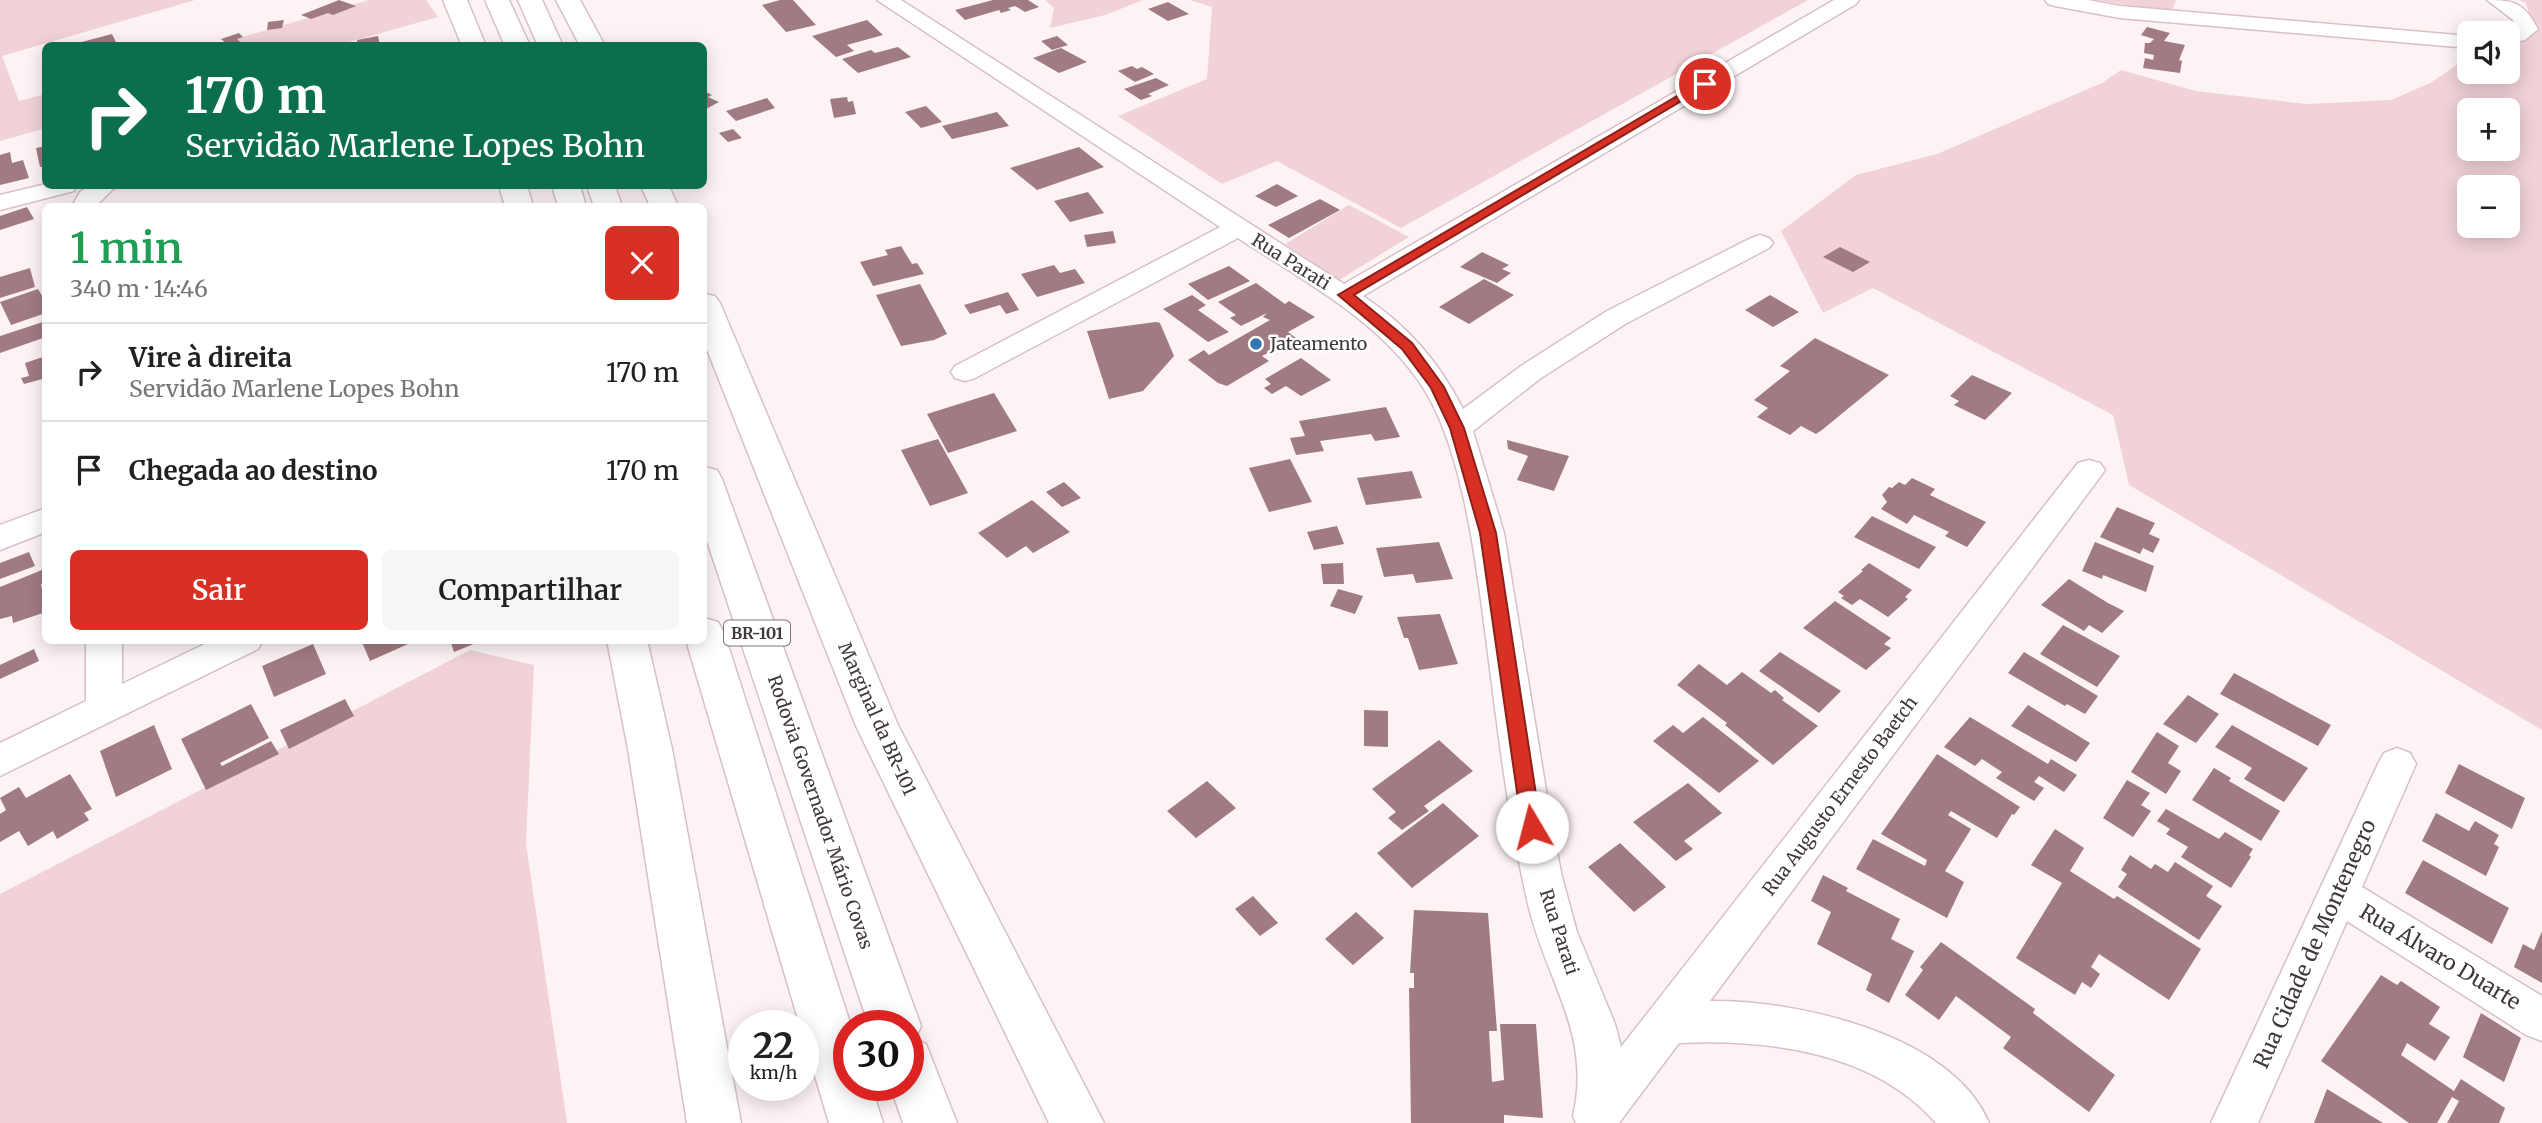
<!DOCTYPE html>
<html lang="pt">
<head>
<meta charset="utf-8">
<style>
  body { margin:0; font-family:Merriweather,serif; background:#f6f6f6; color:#202124; height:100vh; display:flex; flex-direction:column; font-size:26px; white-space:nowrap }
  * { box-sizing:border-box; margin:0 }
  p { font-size:23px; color:#757577 }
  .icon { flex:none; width:38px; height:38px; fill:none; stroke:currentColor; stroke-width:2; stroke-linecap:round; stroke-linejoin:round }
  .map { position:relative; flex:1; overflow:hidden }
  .drawer { position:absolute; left:42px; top:203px; width:665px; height:441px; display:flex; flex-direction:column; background:#fff; border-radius:10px; box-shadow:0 4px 18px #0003 }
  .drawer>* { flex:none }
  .guide { position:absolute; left:42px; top:42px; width:665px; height:147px; border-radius:10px; box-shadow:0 4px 18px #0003; background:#0b6e4f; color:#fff; overflow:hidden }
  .buttons { position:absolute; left:2457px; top:21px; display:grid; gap:14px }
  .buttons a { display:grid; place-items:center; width:63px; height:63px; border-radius:10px; background:#fff; box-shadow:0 4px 18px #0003; font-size:35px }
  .speed { position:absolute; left:728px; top:1010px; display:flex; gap:14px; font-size:35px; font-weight:700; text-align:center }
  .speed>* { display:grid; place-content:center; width:91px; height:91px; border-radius:50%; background:#fff; box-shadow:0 4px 18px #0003; line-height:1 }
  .speed small { font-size:18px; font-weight:400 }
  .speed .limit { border:10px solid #d22; background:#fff; color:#111 }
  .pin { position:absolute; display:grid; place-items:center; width:60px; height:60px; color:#fff; margin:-30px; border:4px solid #fff; border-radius:50%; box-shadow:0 2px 7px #0007 }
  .me { position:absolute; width:77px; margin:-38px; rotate:352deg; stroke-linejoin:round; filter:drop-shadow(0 0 5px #0008) }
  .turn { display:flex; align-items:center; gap:24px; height:147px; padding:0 28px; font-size:32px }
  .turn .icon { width:91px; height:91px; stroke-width:2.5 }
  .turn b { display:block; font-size:49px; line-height:60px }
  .round { display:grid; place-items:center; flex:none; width:74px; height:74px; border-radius:10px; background:#f6f6f6 }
  .summary { display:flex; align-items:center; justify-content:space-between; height:119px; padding:0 28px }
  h1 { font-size:42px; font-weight:600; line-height:52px; color:#1e9e55 }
  .primary-button { display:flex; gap:14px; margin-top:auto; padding:14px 28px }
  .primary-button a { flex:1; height:80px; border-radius:10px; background:#d93025; color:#fff; font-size:28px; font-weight:600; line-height:80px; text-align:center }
  .primary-button a+a { background:#f6f6f6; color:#202124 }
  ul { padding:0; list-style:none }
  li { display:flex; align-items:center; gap:21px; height:98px; padding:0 28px; border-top:2px solid #e0e0e0 }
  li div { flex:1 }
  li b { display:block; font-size:26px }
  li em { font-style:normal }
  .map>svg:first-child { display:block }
</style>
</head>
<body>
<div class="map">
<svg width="2542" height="1123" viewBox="0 0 2542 1123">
  <rect width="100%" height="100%" fill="#fdf3f5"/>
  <path fill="#f0d2d7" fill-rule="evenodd" d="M0 0H195L2 56 19 101 45 94 46 128 0 141Z
    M369 0H426L438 17 338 45 212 46Z
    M1045 0H1143L1105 15 1050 28 1054 8Z
    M1190 0H1808L1401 228 1277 161 1222 184 1118 116 1207 79 1212 7Z
    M2099 0H2176L2171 13Z
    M2519 0H2542V730L2129 485 2113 415 1873 288 1823 313 1781 231 1856 175 1937 154 2102 83 2121 70 2196 91 2306 104 2391 100 2430 83 2469 57V72H2508V44L2534 34 2526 3ZM2469 110H2508V149H2469ZM2469 187H2508V226H2469Z
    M1349 205 1409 237 1339 280 1285 244Z
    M470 650 534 665 526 844 567 1123H0V894Z"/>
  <path fill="#a17b82" d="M339 0 356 6 333 15 328 13 311 19 301 15Z
    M780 0H793L816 25 786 32 762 5Z
    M993 0H1028L1039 7 1025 12 1015 6 1008 8 1011 10 1001 13 999 10 965 20 955 10Z
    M1168 2 1189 14 1168 21 1148 9Z
    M284 20 282 28 267 30 268 22Z
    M867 20 883 35 847 45 854 51 836 57 812 36Z
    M2147 27 2170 33 2164 41 2185 45 2179 60 2182 61 2180 73 2143 68 2145 58 2153 60 2154 55 2144 53 2145 43H2150L2154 39 2141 35Z
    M239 33 243 37 237 39 240 42 229 46 221 39Z
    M112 34 118 46H70V45Z
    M378 36 380 46H358L357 40Z
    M1057 36 1068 45 1052 50 1041 41Z
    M898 47 911 57 858 73 842 59 871 50 875 53Z
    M1061 48 1087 62 1059 73 1033 58Z
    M1132 66 1137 69 1142 67 1154 74 1135 82 1118 71Z
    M1156 78 1169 85 1148 94 1152 96 1141 100 1124 89Z
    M704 91 712 95 708 97 719 102 704 110Z
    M847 97 848 102 853 101 856 114 834 118 830 99Z
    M767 98 775 108 736 121 726 111Z
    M926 106 942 122 921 128 905 112Z
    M997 112 1009 126 952 139 942 126Z
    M733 129 742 138 728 142 719 133Z
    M46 146V166L40 167 36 148Z
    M1079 147 1104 167 1037 190 1010 168Z
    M10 152 12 163 23 160 29 178 0 185V155Z
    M1277 184 1298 196 1276 207 1255 196Z
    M1088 192 1104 213 1070 222 1054 201Z
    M1320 199 1340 210 1289 238 1268 225Z
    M27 207 34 219 0 230V216Z
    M1113 231 1116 243 1087 247 1084 235Z
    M901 246 912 264 917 263 924 274 873 286 860 262 888 255 885 250Z
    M1840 247 1870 262 1853 272 1823 257Z
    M1482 252 1509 265 1502 269 1511 273 1497 283 1460 267Z
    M1054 265 1060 273 1075 269 1085 283 1037 297 1021 274Z
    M1229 266 1250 281 1208 300 1188 284Z
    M30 268 35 287 0 298V277Z
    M1484 279 1514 295 1469 324 1439 307Z
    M1256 283 1285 304 1289 301 1315 317 1288 332 1296 338 1262 356 1269 361 1227 386 1218 383 1188 360 1204 350 1209 355 1270 320 1263 317 1267 313 1241 326 1230 318 1236 315 1218 302Z
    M920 284 947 334 934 340 901 346 876 295Z
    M38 289 46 302V313L11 325 0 302Z
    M1008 292 1019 310 1006 314 1000 305 970 314 964 305Z
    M1192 295 1206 305 1198 310 1229 332 1208 342 1163 309Z
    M1770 295 1799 312 1773 327 1745 310Z
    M46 321V337L0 353V336Z
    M1156 322 1160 323 1174 356 1143 391 1109 399 1087 331Z
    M1815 338 1889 375 1822 430 1816 434 1801 426 1790 435 1757 417 1768 408 1754 400 1790 371 1780 366Z
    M46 356V378L24 384 21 378 29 376 25 363Z
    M1301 358 1331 380 1301 396 1286 386 1272 394 1264 388 1271 384 1265 379Z
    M1972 375 2012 393 1985 420 1954 405 1959 401 1950 396Z
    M994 393 1017 431 948 453 927 414Z
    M1386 407 1400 437 1375 441 1371 434 1320 441 1324 451 1296 455 1290 438 1305 436 1299 421Z
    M938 439 968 493 930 506 901 450Z
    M1507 440 1569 456 1554 491 1517 480 1528 456 1508 449Z
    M1290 459 1312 502 1269 512 1249 468Z
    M1412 471 1422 498 1366 505 1357 478Z
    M1912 478 1935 489 1930 495 1986 522 1967 547 1945 536 1949 532 1914 515 1907 524 1881 509 1887 502 1882 495 1889 487 1892 488 1899 482 1905 485Z
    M1064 482 1081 498 1062 507 1046 492Z
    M1032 500 1070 532 1033 553 1026 546 1007 558 978 533Z
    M2117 507 2155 523 2149 534 2160 539 2153 553 2143 548 2140 554 2100 537Z
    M1872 516 1936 547 1919 569 1854 537Z
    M1337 526 1344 544 1314 550 1307 532Z
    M1439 542 1453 579 1416 583 1413 574 1384 577 1376 548Z
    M2095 542 2154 566 2146 592 2103 575 2102 579 2082 571Z
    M29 552 35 566 0 579V563Z
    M1343 563 1344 584H1323L1321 564Z
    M1869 563 1912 590 1905 597 1908 599 1888 617 1860 599 1852 605 1841 598 1844 596 1838 592 1863 571 1861 570Z
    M42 570 46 582 41 584 46 612 13 623 12 616 0 619V587Z
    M2069 579 2108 603 2124 611 2102 633 2089 625 2084 631 2041 605Z
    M1338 589 1363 596 1355 614 1330 606Z
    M1835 601 1891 638 1884 644 1891 648 1866 670 1803 628Z
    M1440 614 1458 664 1419 670 1408 638H1404L1397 617Z
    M2063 625 2120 656 2097 687 2040 654Z
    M361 640H417L370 661Z
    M450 640H476V643L454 652Z
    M313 644 326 674 274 697 262 666Z
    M34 649 39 661 0 679V665Z
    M1780 652 1841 691 1819 713 1759 671Z
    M2024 652 2098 696 2085 714 2067 704 2065 706 2008 673Z
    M1699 664 1727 685 1742 672 1771 693 1775 690 1784 698 1782 700 1818 726 1773 765 1725 725 1727 723 1677 685Z
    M2234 673 2331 725 2318 746 2220 694Z
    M2188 695 2219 714 2196 743 2163 724Z
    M345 699 354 716 289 749 280 730Z
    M251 704 269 738 220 763 222 766 271 741 279 754 206 790 181 739Z
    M2028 705 2090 743 2076 762 2011 726Z
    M1364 710 1388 711V747L1364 746Z
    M1703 717 1759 761 1719 793 1653 741 1673 725 1683 733Z
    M1970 717 2048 764 2051 759 2077 775 2064 792 2039 776 2034 782 2044 788 2034 801 1996 778 2002 772 1982 759 1975 766 1944 747Z
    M154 725 172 769 116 797 100 751Z
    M2232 725 2308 768 2284 802 2244 779 2252 768 2215 747Z
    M2157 732 2179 746 2168 763 2181 771 2166 794 2131 772Z
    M1439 740 1473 771 1424 806 1429 811 1402 830 1388 818 1396 812 1372 789Z
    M1937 754 2020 807 2014 815 2012 814 1997 838 1951 811 1948 815 1971 829 1945 871 1964 882 1947 918 1856 869 1873 839 1925 866 1927 860 1881 834Z
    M2459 764 2525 798 2512 829 2445 793Z
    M2214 768 2231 778 2229 781 2280 811 2261 841 2192 800Z
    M70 774 92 809 84 813 89 820 57 839 53 831 28 846 19 831 0 842V814L6 810 0 798 19 787 26 798Z
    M2127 780 2150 793 2141 805 2151 811 2133 837 2103 818Z
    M1207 781 1236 808 1196 838 1167 811Z
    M1688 783 1722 813 1684 841 1693 849 1676 861 1633 822Z
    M1443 803 1479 836 1412 888 1377 853Z
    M2166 809 2219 839 2225 832 2253 849 2249 855 2251 857 2231 888 2181 857 2188 847 2166 834 2170 829 2157 821Z
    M2436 813 2469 831 2475 821 2499 835 2494 844 2499 847 2486 876 2422 841Z
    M2055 829 2084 848 2070 871 2114 899 2117 896 2201 949 2169 1000 2099 954 2091 967 2100 974 2091 988 2082 982 2075 995 2016 958 2062 883 2031 865Z
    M1620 843 1666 887 1634 912 1588 867Z
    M2130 855 2151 869 2155 864 2168 872 2175 862 2213 886 2206 896 2222 906 2199 940 2118 887 2127 874 2121 870Z
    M2423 860 2509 908 2492 944 2405 893Z
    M1823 875 1848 888 1846 891 1900 919 1891 939 1914 951 1889 1003 1866 990 1872 974 1817 944 1831 912 1811 901Z
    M1253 896 1278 923 1260 936 1235 909Z
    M1414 910 1488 913 1497 1031H1489L1492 1082 1504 1080 1500 1024H1536L1543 1118 1504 1115V1123H1411L1409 988H1414V973H1410Z
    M1356 912 1384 938 1353 965 1325 939Z
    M2542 931V983L2514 967 2523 944 2534 950Z
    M1941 942 2035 1009 2033 1013 2115 1075 2089 1112 2003 1048 2011 1037 1956 996 1939 1020 1905 995 1923 970 1920 967Z
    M2381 975 2397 985 2401 981 2440 1007 2429 1024 2450 1037 2435 1061 2407 1043 2401 1055 2454 1091 2461 1079 2505 1108 2499 1123H2447L2459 1101 2452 1097 2437 1123H2409L2321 1061Z
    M2481 1013 2521 1038 2504 1082 2463 1057Z
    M2327 1089 2383 1123H2314Z"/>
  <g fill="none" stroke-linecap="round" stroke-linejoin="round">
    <defs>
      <path id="street" d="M877 0H901L1344 284 1834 0H1859L1856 4 1363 296C1406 324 1440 363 1463 409L1521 366 1607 311 1751 238 1760 235 1769 238 1773 243 1769 248 1627 323 1541 378 1473 431 1504 533 1552 827 1562 877 1577 932 1615 1024 1621 1047 2078 463 2089 460 2100 463 2105 470 2100 477 1710 1001C1797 1000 1952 1034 1989 1123H1936C1874 1052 1768 1039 1679 1043L1619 1123H1576L1573 1116C1592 1035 1547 982 1529 908 1506 812 1496 712 1483 615 1474 547 1460 444 1422 386 1378 319 1303 281 1238 238L975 378 965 381 955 378 951 372 955 366 1220 227Z
        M2045 0H2088L2120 6 2469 36V48L2120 18 2055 6 2048 4Z
        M2487 0C2515 0 2524 3 2538 29L2525 40 2508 43V33H2500L2517 27 2513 20Z
        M46 184 77 186 74 191 0 210V195Z
        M89 186H116L96 206H72L80 192Z
        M46 508V532L0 550V525Z
        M86 640H122V684L213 640H263L258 649 0 776V743L86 701Z
        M2397 748 2410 753 2416 764 2362 887 2542 996V1041L2526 1035 2347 921 2258 1123H2211L2378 764 2384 753Z"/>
      <path id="secondary" d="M443 0H467L486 46H462Z
        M556 0H580L605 46H580Z
        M499 186H527L533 206H505Z
        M641 186H669L678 206H650Z
        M704 294 715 296 720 303 898 725 1104 1123H1049L856 726 704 342Z
        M607 640H647L672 749 741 1123H687L628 749Z"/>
      <path id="highway" d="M485 0H509L530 46H505Z
        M518 0H542L563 46H538Z
        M552 186H580L586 206H558Z
        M587 186H615L622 206H594Z
        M704 467 717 470 722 479 921 1026 915 1039 926 1044 957 1123H903L890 1085H908V1026H869L704 532Z
        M704 618 718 622 724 633 851 1026H849V1085H871L883 1123H829L803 1036V1026H800L686 640H704Z"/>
    </defs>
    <use href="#street" stroke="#d8c0c4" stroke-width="3"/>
    <use href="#secondary" stroke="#d8c0c4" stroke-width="3"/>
    <use href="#highway" stroke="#d8c0c4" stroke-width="3"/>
    <use href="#street" fill="#fff" fill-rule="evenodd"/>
    <use href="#secondary" fill="#fff" fill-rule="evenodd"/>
    <use href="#highway" fill="#fff" fill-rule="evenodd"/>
  </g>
  <path fill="#d93025" stroke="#8d1f18" stroke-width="2" d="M1701 82 1710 84 1354 295 1412 343 1444 387 1464 428 1496 533 1541 827 1538 833 1532 835 1525 833 1522 827 1480 533 1450 428 1431 388 1402 349 1338 295Z"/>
  <circle fill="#3178ac" stroke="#fff" stroke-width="2.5" cx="1256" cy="344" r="7"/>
  <g text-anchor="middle" stroke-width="5" stroke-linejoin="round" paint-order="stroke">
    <rect fill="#fff" stroke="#7a7474" stroke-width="2" x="724" y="620.5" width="66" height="25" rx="5"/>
    <g font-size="16" font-weight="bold" fill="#413839">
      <text x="757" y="639">BR-101</text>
    </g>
    <g font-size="18" fill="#413839" stroke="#fff">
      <text transform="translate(1291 262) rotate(32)" y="6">Rua Parati</text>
      <text transform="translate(877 719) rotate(66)" y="6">Marginal da BR-101</text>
      <text transform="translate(1840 796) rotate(-53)" y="6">Rua Augusto Ernesto Baetch</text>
      <text transform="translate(820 812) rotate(71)" y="6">Rodovia Governador Mário Covas</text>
      <text transform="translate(1559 932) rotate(72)" y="6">Rua Parati</text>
    </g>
    <g font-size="18" fill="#413839" stroke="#fff" text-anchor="start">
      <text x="1270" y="350">Jateamento</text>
    </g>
    <g font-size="21" fill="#413839" stroke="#fff">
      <text transform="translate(2315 944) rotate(-66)" y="7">Rua Cidade de Montenegro</text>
      <text transform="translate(2440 957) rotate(31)" y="7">Rua Álvaro Duarte</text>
    </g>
  </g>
</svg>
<div class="buttons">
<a><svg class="icon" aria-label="sound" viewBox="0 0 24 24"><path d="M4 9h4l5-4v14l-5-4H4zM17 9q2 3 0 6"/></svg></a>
<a>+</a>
<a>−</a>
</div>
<div class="speed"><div>22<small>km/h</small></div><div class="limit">30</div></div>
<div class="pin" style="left:1705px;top:84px;background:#d93025"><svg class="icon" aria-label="arrive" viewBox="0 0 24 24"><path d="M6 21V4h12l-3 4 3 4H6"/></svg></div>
<svg class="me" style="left:1532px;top:827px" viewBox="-20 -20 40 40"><circle r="19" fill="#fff"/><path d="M0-13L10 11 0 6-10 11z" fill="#d93025"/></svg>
<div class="guide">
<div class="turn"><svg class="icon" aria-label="right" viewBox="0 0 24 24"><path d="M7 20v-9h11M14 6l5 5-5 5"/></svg><div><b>170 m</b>Servidão Marlene Lopes Bohn</div></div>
</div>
<section class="drawer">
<div class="summary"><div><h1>1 min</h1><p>340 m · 14:46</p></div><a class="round" style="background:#d93025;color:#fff"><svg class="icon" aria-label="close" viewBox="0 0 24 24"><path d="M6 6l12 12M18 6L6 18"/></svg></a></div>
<ul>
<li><svg class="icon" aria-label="right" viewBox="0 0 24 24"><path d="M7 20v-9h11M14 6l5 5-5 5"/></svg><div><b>Vire à direita</b><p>Servidão Marlene Lopes Bohn</p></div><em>170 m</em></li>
<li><svg class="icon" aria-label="arrive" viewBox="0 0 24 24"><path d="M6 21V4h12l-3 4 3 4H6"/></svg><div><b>Chegada ao destino</b></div><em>170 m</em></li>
</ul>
<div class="primary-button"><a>Sair</a><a>Compartilhar</a></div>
</section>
</div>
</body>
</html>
